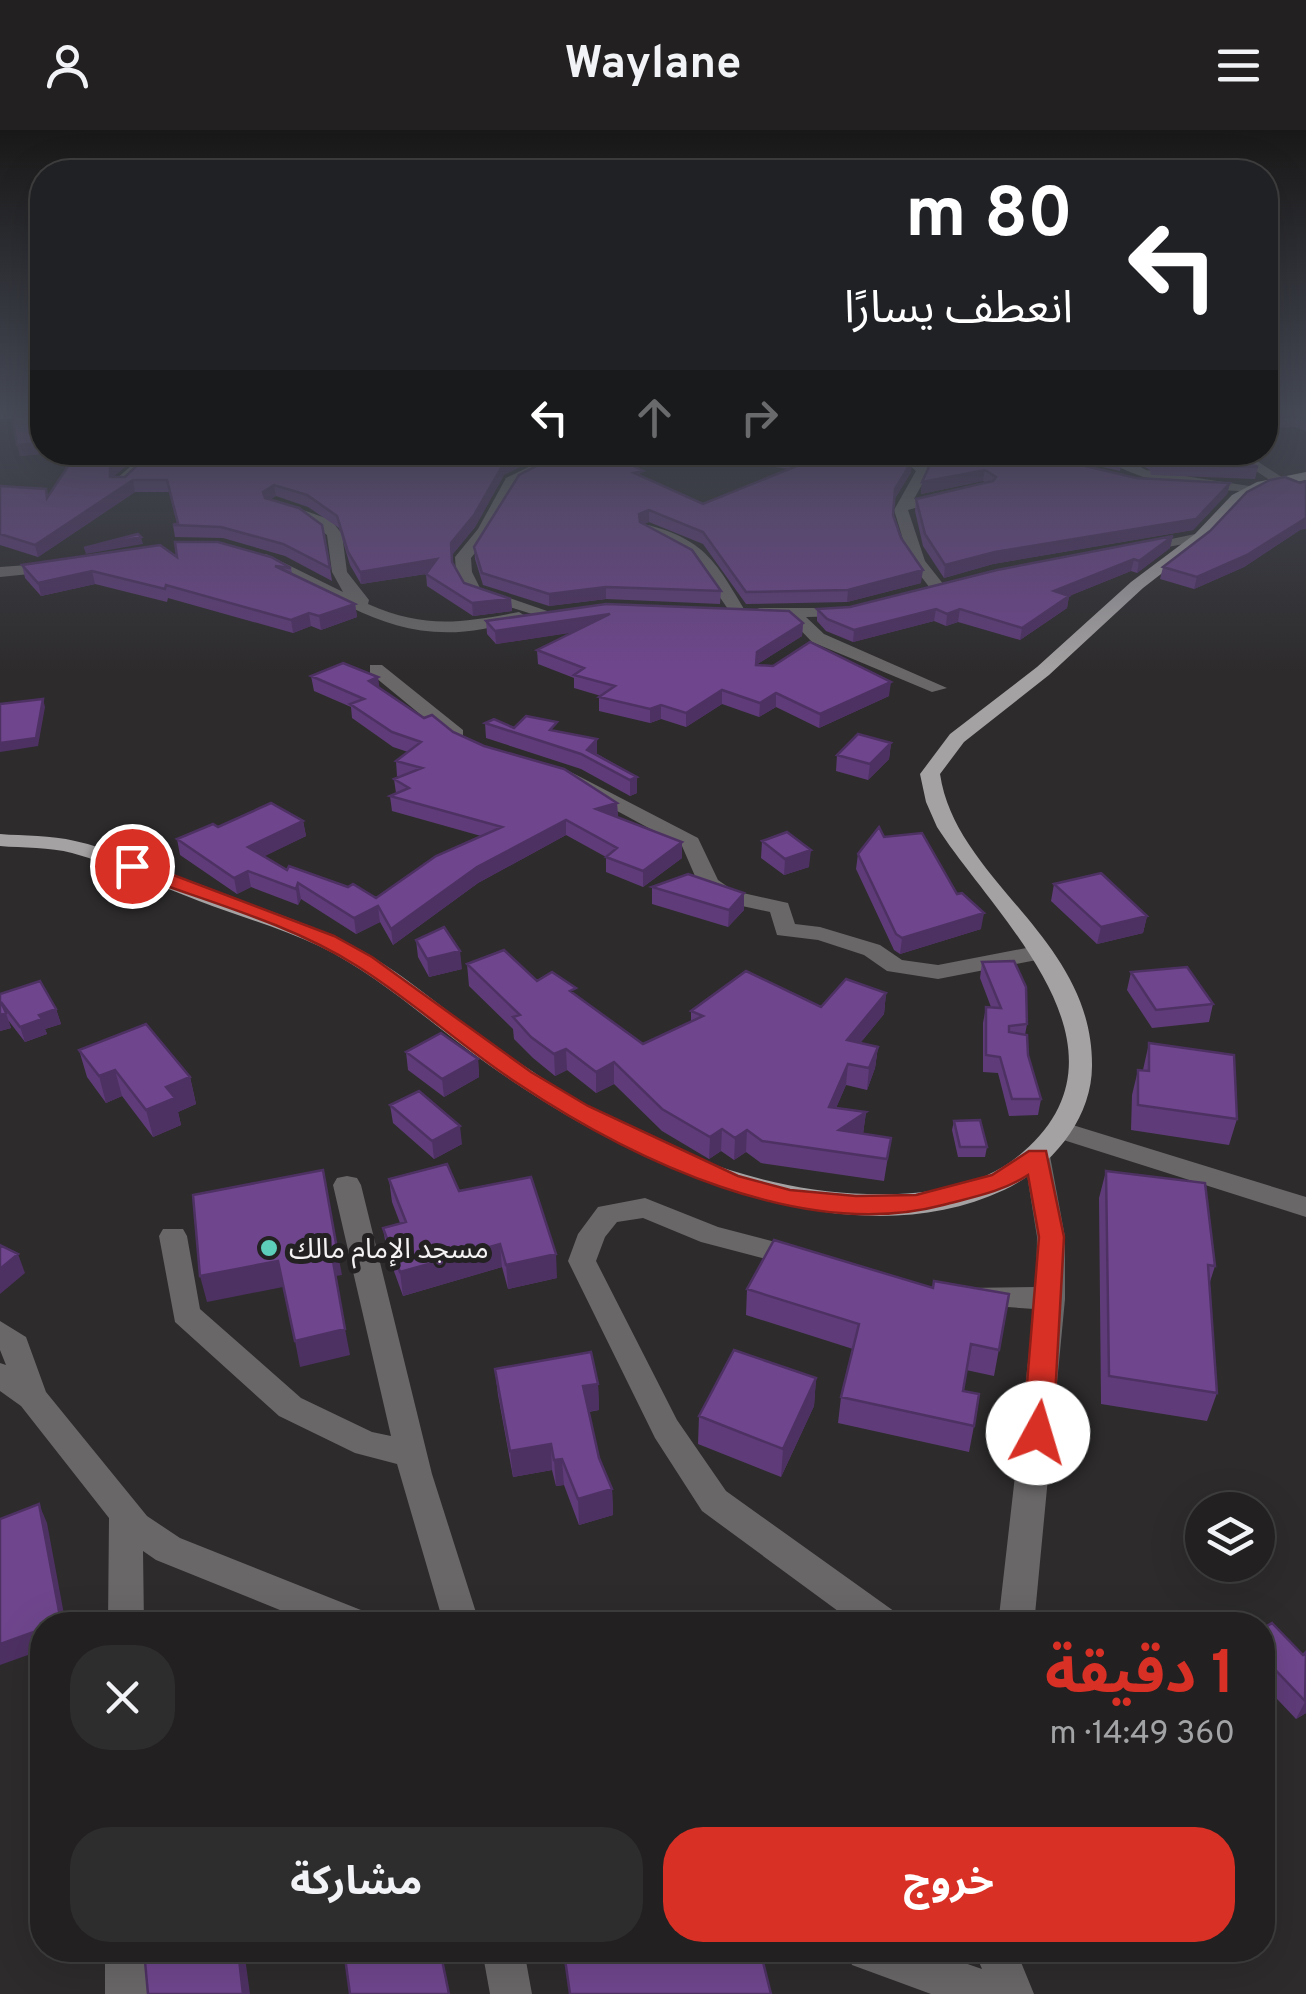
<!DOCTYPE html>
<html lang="ar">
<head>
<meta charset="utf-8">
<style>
  body { margin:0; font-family:Overpass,"Noto Sans Arabic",sans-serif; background:#2e2d2e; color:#f1f3f6; direction:rtl; height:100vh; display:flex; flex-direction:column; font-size:38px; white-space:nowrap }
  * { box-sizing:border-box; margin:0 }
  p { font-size:32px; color:#a2a3a5 }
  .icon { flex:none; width:55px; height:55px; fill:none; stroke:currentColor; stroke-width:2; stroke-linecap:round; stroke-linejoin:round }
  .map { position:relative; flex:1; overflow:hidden; direction:ltr }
  .drawer { position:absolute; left:30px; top:1482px; width:1245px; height:350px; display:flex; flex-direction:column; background:#222021; border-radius:40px; box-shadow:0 10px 40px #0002,0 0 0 2px #3f3e3f; direction:rtl }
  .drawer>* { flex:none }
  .hud { position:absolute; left:30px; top:30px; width:1248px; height:305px; border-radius:40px; box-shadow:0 10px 40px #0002,0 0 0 2px #3f3e3f; direction:rtl; background:#202124; color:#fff; overflow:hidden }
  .controls { position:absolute; left:1185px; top:1362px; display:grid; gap:20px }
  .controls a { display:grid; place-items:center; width:90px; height:90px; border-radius:50%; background:#222021; box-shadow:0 10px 40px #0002,0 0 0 2px #3f3e3f; font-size:50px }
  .pin { position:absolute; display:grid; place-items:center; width:85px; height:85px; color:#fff; margin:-42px; border:5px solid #fff; border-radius:50%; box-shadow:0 2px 10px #0007 }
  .me { position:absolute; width:110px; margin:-55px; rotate:6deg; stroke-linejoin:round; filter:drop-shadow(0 0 8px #0008) }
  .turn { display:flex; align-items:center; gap:35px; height:210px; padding:0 40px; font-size:45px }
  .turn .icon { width:130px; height:130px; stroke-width:2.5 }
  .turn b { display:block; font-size:70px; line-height:85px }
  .lanes { display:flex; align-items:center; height:95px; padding:0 40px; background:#0003; justify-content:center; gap:50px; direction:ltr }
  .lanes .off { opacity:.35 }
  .round { display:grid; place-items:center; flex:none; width:105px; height:105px; border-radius:40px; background:#2e2d2e }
  .head { display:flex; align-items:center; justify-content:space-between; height:170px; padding:0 40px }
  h1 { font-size:60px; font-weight:700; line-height:75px; color:#d93025 }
  .primary-button { display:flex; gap:20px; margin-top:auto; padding:20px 40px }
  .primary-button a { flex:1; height:115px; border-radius:40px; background:#d93025; color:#fff; font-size:40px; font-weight:700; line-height:115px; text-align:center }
  .primary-button a+a { background:#2e2d2e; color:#f1f3f6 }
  header { display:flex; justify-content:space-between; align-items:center; height:130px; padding:0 40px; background:#222021; font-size:45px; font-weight:700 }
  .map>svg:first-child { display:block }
</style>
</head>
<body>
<header><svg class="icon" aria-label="menu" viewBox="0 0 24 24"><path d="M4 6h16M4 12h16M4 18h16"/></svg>Waylane<svg class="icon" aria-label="person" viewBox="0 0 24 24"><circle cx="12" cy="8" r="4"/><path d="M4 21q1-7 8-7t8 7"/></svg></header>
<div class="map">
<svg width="1306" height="1864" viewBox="0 0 1306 1864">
  <rect width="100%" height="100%" fill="#2d2b2c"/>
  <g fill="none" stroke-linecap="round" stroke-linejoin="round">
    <path fill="#696767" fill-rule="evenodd" d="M147 322H161L125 356H115V350Z
      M560 322H578L517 354 492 401 471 428 472 442 480 458 553 483 545 488 468 464 456 442 455 427 478 399 506 348Z
      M894 322H909L930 340 914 369 946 363 953 367 908 380 925 431 944 455 942 458H930L910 432 894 380 916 341Z
      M1095 322H1112L1146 340 1262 358 1255 362C1201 359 1140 357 1095 322Z
      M1227 322H1243L1288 351 1276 354Z
      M275 370 331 390 342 404 347 442 369 470 368 474C425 499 460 493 519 482L527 487C516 495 497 496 483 499 390 516 336 464 256 430V424H266L343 462 332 442 327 405 302 386 270 377 268 374Z
      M648 395C706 410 717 434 746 482L744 485H732L689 422 643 402 641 399Z
      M1200 403 1205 404V410L1141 422 1133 417Z
      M55 433 60 435V441L0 447V437Z
      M759 478H855L857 481 849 486 806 487 824 504 947 558 932 562 812 512 788 487 753 486 751 483Z
      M370 535H382L463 600V608H449L370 543Z
      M563 638 698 708 718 750 734 761 788 773 795 794 820 797 880 815 902 830 938 835 1042 815 1053 822 1042 829 938 849 887 841 864 825 818 810 777 805 770 782 719 771 698 753 682 716 556 648 553 644Z
      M1063 992 1306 1067V1087L1054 1007 1050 1001Z
      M1037 1017 1050 1026 1065 1107V1169L1034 1495H998L1034 1179 965 1174 960 1166 965 1158 1036 1157 1037 1107 1024 1026Z
      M347 1046 357 1048 361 1055 432 1344 480 1495H444L397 1334 355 1323 279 1286 175 1192 159 1106 163 1099H183L187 1106 200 1179 301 1268 372 1302 391 1306 333 1055 337 1048Z
      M645 1068 718 1097 810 1121 814 1128 810 1135 800 1138 701 1112 643 1088 617 1092 605 1107 596 1131 677 1290 726 1361 898 1484 903 1495H857L702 1381 655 1308 568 1131 578 1104 598 1077Z
      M0 1191 26 1207 46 1262 147 1386 180 1408 371 1484 376 1495H317L156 1430 143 1421 144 1495H108L109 1388 21 1276 0 1261V1233L6 1235 0 1220Z
      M105 1820H147V1864H105Z
      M482 1820H524L532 1864H490Z
      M846 1820H927L982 1839 974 1820H1016L1034 1864H931L852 1835Z"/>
    <path fill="#a5a2a3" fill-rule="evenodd" d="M1306 342V350L1266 358 1242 371 1205 410 1143 458 1049 545 964 612 940 644C956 752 1093 807 1092 936 1092 989 1051 1038 1004 1060 842 1136 622 1030 489 935 433 896 381 846 319 816 281 798 238 786 199 771 157 755 115 735 72 723 50 717 23 718 0 716V704C24 706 51 705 75 711 109 718 142 735 175 747 226 766 280 783 331 805 385 828 434 872 481 906 595 988 723 1060 867 1064 923 1065 979 1060 1023 1022 1144 917 994 786 937 697L926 672 920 644 950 604 1037 537 1131 452 1195 404 1232 365 1257 352Z"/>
  </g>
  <path fill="#5f3c79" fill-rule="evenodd" d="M0 281H33L41 324 20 326 12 289H0Z
    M1265 281H1306V301L1295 297 1271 298Z
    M88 322H142L113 347 504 345 475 397 452 425V433L464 453 511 469 512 481 473 486 427 456 426 444 361 454 350 435 339 398 308 377 276 366 271 369 330 438 332 451 285 426 223 408 175 407 173 395 177 393 169 362H135L38 427 0 415V356L48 368 93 331Z
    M564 322H903L911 342 894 370 893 385 921 453 847 472 746 474 703 414 649 392 643 394 721 461 720 474 606 469 549 476 483 455 475 429 474 417ZM687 324 789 339 703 374 643 347 632 335Z
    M915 322H1026L1136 348 1230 353 1227 364 1193 400 993 434 944 448 923 416 915 381 916 369 986 353 983 351 921 364 922 352 930 335Z
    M1038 322H1110L1122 330 1120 341Z
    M1120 322H1217L1258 337 1255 349 1151 345 1150 340Z
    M1300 353V400L1244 437 1194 459 1160 449 1163 437Z
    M1170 418 1137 443 1131 441 1069 466 1067 478 1020 510 958 492 946 496 934 491 853 512 826 501 817 491V479L850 477Z
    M177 427 291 438 292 444 355 474 357 487 321 500 311 496 293 503 168 468 167 472 95 454 41 466 25 448 22 435Z
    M486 491 803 493 802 506 756 535 889 566 819 598 776 577 759 587 722 574 686 597 661 589 650 593 599 581V567L601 566 574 558V548L538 534 537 520 574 502 496 514 487 504Z
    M311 546 380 558 424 588 453 602 617 673 618 688 682 712V728L643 757 606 742V727L566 705 478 753 393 815 380 792 356 804 301 769 298 775 251 757 237 764 180 725 177 709 218 697 303 691 306 706 264 726 287 740 376 768 481 706 392 681 390 666 396 663 394 649 400 646H397L396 631 408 622 393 617 352 588 351 577 314 561Z
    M485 593 514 598 558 601 637 647V663L630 666 581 639 486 608Z
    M891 613 889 629 868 650 836 641 837 625Z
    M884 707 957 764 981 799 900 824 894 820 856 739 858 724Z
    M762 711 809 737 784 745 761 728Z
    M1054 754 1147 786 1143 803 1097 814 1051 771Z
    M652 757 744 763V780L728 797 652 774Z
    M416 810 462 839 429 847 418 827Z
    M982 832 1027 894 1025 905 1028 925 1041 969 1038 985 1009 986 998 943 983 942V893L986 877H991L980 848Z
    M467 834 577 866 643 914 691 892V881L821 877 886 863 884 884 860 913 878 917 875 938 867 960 846 955 836 978 866 982 863 1004 891 1008 884 1051 761 1033 746 1022 734 1030 721 1021 709 1029 662 1001 614 954 596 963 567 940 555 946 533 928 514 909 513 899 469 856Z
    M1131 842 1213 874 1209 892 1152 898 1127 860Z
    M0 864 56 879 61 894 45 899 47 904 25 912 8 890 11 898 0 901Z
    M1149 913 1237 989 1229 1015 1131 1000 1132 965 1138 940H1143Z
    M79 920 190 947 196 974 178 982 181 995 153 1007 122 966 106 973 87 947Z
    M406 922 478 929 479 947 444 967 408 940Z
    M390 975 462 1014 434 1029 393 993Z
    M954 991 987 1017 985 1027H958L952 1000Z
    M1106 1041 1215 1136 1209 1155 1217 1263 1207 1291 1101 1274 1099 1068Z
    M389 1049 459 1061 557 1148 508 1159 502 1137 403 1166 387 1122 383 1098 400 1093 392 1072Z
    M933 1158 1009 1164 994 1246 966 1240 963 1261 974 1296 969 1322 838 1293 841 1267 853 1219 746 1185 747 1159Z
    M495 1239 598 1254 599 1280 589 1282 599 1328 612 1359 613 1385 579 1395 564 1355 556 1356 552 1340 513 1347 498 1265Z
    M816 1248 814 1276 781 1347 698 1314 699 1286Z
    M1262 1499 1303 1525 1306 1522V1583L1296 1589 1262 1553Z
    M1094 1820H1145L1139 1834Z"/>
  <path fill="#4e3163" d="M33 281 41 324 20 326 17 315Z
    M1273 288 1271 298 1265 303V294Z
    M127 322H142L113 347H110V336Z
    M527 322H550L504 345 475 397 452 425 451 413 504 333Z
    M638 322H687V324L616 338V327Z
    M912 331 911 342 894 370 895 359Z
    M985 340 983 351 921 364 922 352Z
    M133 350 135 362 38 427 35 415Z
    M1230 353 1227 364 1193 400 993 434 944 448 945 435Z
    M274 355 276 366 264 373 263 362Z
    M649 380V392L639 396V384Z
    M1306 388V399L1300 400 1244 437 1194 459 1197 447Z
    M1173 406 1170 418 1137 443 1139 431Z
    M141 407 143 414 86 424 84 418Z
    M437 429 438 442 361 454 360 442Z
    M1134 429 1131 441 1069 466 1067 478 1020 510 1022 498 1054 461Z
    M923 440 921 453 847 472 848 460Z
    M92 441 95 454 41 466 38 453Z
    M606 457V469L549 476V464Z
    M511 469 512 481 473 486 472 473Z
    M355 474 357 487 321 500 319 486Z
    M936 479 934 491 853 512 854 500Z
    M960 479 958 492 946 496 947 484Z
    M309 483 311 496 293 503 291 490Z
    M610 484V497L496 514 495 501Z
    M803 493 802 506 756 535 757 522Z
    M378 547 380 561 369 551Z
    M891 552 889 566 819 598 820 584Z
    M722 560V574L686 597V583Z
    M776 563V577L759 587 760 573Z
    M43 569 45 577 38 616 0 622V613Z
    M661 575V589L650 593V579Z
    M597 609V624L592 630 587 620Z
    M891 613 889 629 868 650 870 634Z
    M637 647V663L630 666V650Z
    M617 673 618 688 596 679Z
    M566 690V705L478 753 393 815 391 799 477 737Z
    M303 691 306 706 251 733 248 717Z
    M682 712V728L643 757V741Z
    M811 720 809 737 784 745 785 729Z
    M248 741 251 757 237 764 234 748Z
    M298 753 301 769 298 775 296 759Z
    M744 763V780L728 797 729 780Z
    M378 776 380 792 356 804 354 788Z
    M984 783 981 799 900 824 902 808Z
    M1147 786 1143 803 1097 814 1101 797Z
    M460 821 462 839 429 847 427 829Z
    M886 863 884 884 845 932 847 910Z
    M56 879 61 894 45 899 47 904 25 912 20 897 39 885Z
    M6 883 11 898 0 901V885Z
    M878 917 875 938 867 960 869 938Z
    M566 919 567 940 555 946 554 924Z
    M478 929 479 947 444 967 442 949Z
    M614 932V954L596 963V942Z
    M848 934 846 955 827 999 829 977Z
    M115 940 122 966 106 973 99 946Z
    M190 947 196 974 178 982 181 995 153 1007 146 980 166 957Z
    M866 982 863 1004 839 1000Z
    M460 996 462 1014 434 1029 432 1011Z
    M722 999 721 1021 709 1029 710 1007Z
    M747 1000 746 1022 734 1030 735 1008Z
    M500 1114 502 1137 403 1166 400 1142Z
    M337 1119 342 1145 336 1146 331 1120Z
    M18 1124 25 1143 0 1164V1139Z
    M556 1124 557 1148 508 1159 506 1135Z
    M278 1131 283 1157 207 1172 200 1146Z
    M345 1199 350 1225 300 1237 295 1211Z
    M816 1248 814 1276 781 1347 783 1319Z
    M598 1254 599 1280 584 1282 583 1256Z
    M551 1314 552 1340 513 1347 510 1321Z
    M562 1329 564 1355 556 1356 554 1330Z
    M612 1359 613 1385 579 1395 578 1369Z
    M39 1374 47 1393 66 1495H52Z
    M42 1499V1520L0 1535V1514Z
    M1306 1570V1583L1296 1589Z
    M238 1820H244L250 1864H243Z"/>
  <path fill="#6f468d" stroke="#4e3163" stroke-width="2.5" d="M11 281H33L38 313 17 315Z
    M1265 281H1306V290L1297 286 1273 288 1265 294Z
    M92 322H127L110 336V347H125L151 322H527L504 333 474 385 451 413 452 432 464 453 511 469 472 473 426 444 437 429 360 442 348 422 337 386 307 365 274 355 263 362 265 368 299 378 322 395 330 438 283 414 221 397 173 395 178 393 167 350H133L35 415 0 404V356L46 359 47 368 71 332 96 331Z
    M564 322H638L616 327 643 341 634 343 703 374 809 331 750 322H903L912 331 895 359 893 385 901 408 923 440 848 460 746 462 703 402 649 380 639 384 640 392 692 420 721 461 606 457 549 464 482 443 474 417 519 345Z
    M929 322H1026L1136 348 1230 353 1196 389 995 422 945 435 925 404 916 369 993 351 996 347 985 340 922 352 934 326Z
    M1090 322H1110L1122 330Z
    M1141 322H1217L1258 337 1153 334 1152 329Z
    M1285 347 1300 353 1306 351V388L1247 425 1197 447 1163 437 1210 401 1247 362 1270 350Z
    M138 404 141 407 84 418Z
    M1173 406 1139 431 1134 429 1054 461 1069 466 1022 498 960 479 947 484 936 479 854 500 827 489 817 479 850 477 997 440Z
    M175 412H218L271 427 291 438 275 436 355 474 319 486 309 483 291 490 166 455 165 459 92 441 38 453 22 435 160 415 177 427Z
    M606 474 789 481 803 493 757 522 756 535 773 536 810 512 891 552 820 584 776 563 760 573 722 560 686 583 661 575 650 579 599 567 615 556 574 545 584 538 537 520 610 484 495 501 486 491Z
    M343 533 378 547 369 551 424 588 432 585 453 602 484 616 564 639 617 673 596 679 682 712 643 741 606 727 617 718 566 690 477 737 391 799 378 776 354 788 298 753 296 759 248 741 234 748 177 709 213 694 218 697 271 673 303 691 248 717 287 740 289 736 348 757 353 754 376 768 436 726 502 697 390 666 409 658 394 649 422 638 396 631 421 612 392 602 350 574 364 569 311 546Z
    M43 569 36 608 0 613V574Z
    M526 586 557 592 550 600 597 609 587 620 637 647 630 650 581 624 485 593 494 589 514 598Z
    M858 604 891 613 870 634 837 625Z
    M879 697 884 707 922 703 957 764 962 763 984 783 902 808 896 804 858 724Z
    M787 702 811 720 785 729 762 711Z
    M1101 743 1147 786 1101 797 1054 754Z
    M688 744 744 763 729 780 652 757Z
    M444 797 460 821 427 829 416 810Z
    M504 820 537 851 552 842 576 858 570 861 643 914 703 886 691 881 746 841 821 877 846 849 886 863 847 910 878 917 869 938 848 934 829 977 866 982 839 1000 891 1008 887 1029 762 1011 747 1000 735 1008 722 999 710 1007 662 979 614 932 596 942 566 919 554 924 531 907 513 887 520 885 467 834Z
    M1014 831 1026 857 1027 894 1009 896V902L1027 905 1028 925 1041 969H1012L1000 927 986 925V877L1001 878 982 832Z
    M1187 837 1213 874 1156 880 1131 842Z
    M40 851 56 879 39 885 42 889 20 897 1 872 6 883 0 885V864Z
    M146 894 190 947 166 957 175 968 146 980 115 940 99 946 79 920Z
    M441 903 478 929 442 949 406 922Z
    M1149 913 1234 925 1237 989 1138 975V940L1149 941Z
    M419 961 460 996 432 1011 390 975Z
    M980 990 987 1017H960L954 991Z
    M447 1034 459 1061 531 1047 556 1124 506 1135 500 1114 400 1142 383 1098 406 1092 389 1049Z
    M323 1040 337 1119 331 1120 345 1199 295 1211 278 1131 200 1146 193 1065Z
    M1106 1041 1205 1053 1215 1136 1208 1135 1217 1263 1109 1246Z
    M774 1110 933 1158 934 1151 1009 1164 999 1220 971 1214 963 1261 979 1264 974 1296 841 1267 859 1194 747 1159Z
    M0 1115 18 1124 0 1139Z
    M734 1220 816 1248 783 1319 699 1286Z
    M591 1222 598 1254 583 1256 599 1328 612 1359 578 1369 562 1329 554 1330 551 1314 510 1321 495 1239Z
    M39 1374 61 1492 52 1495H42V1499L0 1514V1389Z
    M1084 1489 1120 1494V1495H1084Z
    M1272 1493 1303 1525 1306 1522 1305 1571 1262 1526V1499Z
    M144 1820H238L243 1864H148Z
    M344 1820H440L449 1864H350Z
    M573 1820H760L771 1864H570L564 1822Z"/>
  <linearGradient id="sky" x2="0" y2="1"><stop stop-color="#191818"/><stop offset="0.52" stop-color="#464a56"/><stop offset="1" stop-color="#464a56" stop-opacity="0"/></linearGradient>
  <rect width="1306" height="542" fill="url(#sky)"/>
  <path fill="#d93025" stroke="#8d1f18" stroke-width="2.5" d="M125 732H139L334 806 372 827 531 942 588 976 738 1046 790 1060 856 1066 916 1065 992 1045 1029 1021H1046L1064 1107 1053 1303 1048 1311H1028L1023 1303 1039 1107 1028 1045C1002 1062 973 1067 943 1075 803 1112 632 1030 517 953 462 917 413 871 357 836 288 792 201 770 125 741Z"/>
  <circle fill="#5cceba" stroke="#232122" stroke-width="4" cx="269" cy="1118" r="10"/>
  <g text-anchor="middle" stroke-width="10" stroke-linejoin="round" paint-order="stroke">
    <g font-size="28" fill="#f4f2f3" stroke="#232122" text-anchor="start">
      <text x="289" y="1128">مسجد الإمام مالك</text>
    </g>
  </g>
</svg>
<div class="controls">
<a><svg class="icon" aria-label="layers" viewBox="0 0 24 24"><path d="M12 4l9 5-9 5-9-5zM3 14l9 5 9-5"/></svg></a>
</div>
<div class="pin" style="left:132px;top:736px;background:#d93025"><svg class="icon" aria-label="arrive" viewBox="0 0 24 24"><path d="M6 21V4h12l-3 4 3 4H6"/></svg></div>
<svg class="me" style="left:1038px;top:1303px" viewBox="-20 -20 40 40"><circle r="19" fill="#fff"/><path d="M0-13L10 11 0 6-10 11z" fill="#d93025"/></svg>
<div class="hud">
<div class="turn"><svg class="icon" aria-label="left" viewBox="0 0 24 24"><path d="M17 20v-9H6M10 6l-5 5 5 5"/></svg><div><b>80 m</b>انعطف يسارًا</div></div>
<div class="lanes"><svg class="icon" aria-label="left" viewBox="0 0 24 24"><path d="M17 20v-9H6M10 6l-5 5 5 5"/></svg><svg class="icon off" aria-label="ahead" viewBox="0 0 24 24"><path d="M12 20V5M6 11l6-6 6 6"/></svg><svg class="icon off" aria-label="right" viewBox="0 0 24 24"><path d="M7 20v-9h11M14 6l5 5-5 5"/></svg></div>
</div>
<section class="drawer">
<div class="head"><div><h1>1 دقيقة</h1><p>360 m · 14:49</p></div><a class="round"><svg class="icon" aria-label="close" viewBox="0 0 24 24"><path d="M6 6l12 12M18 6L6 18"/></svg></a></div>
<div class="primary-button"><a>خروج</a><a>مشاركة</a></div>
</section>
</div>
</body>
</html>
